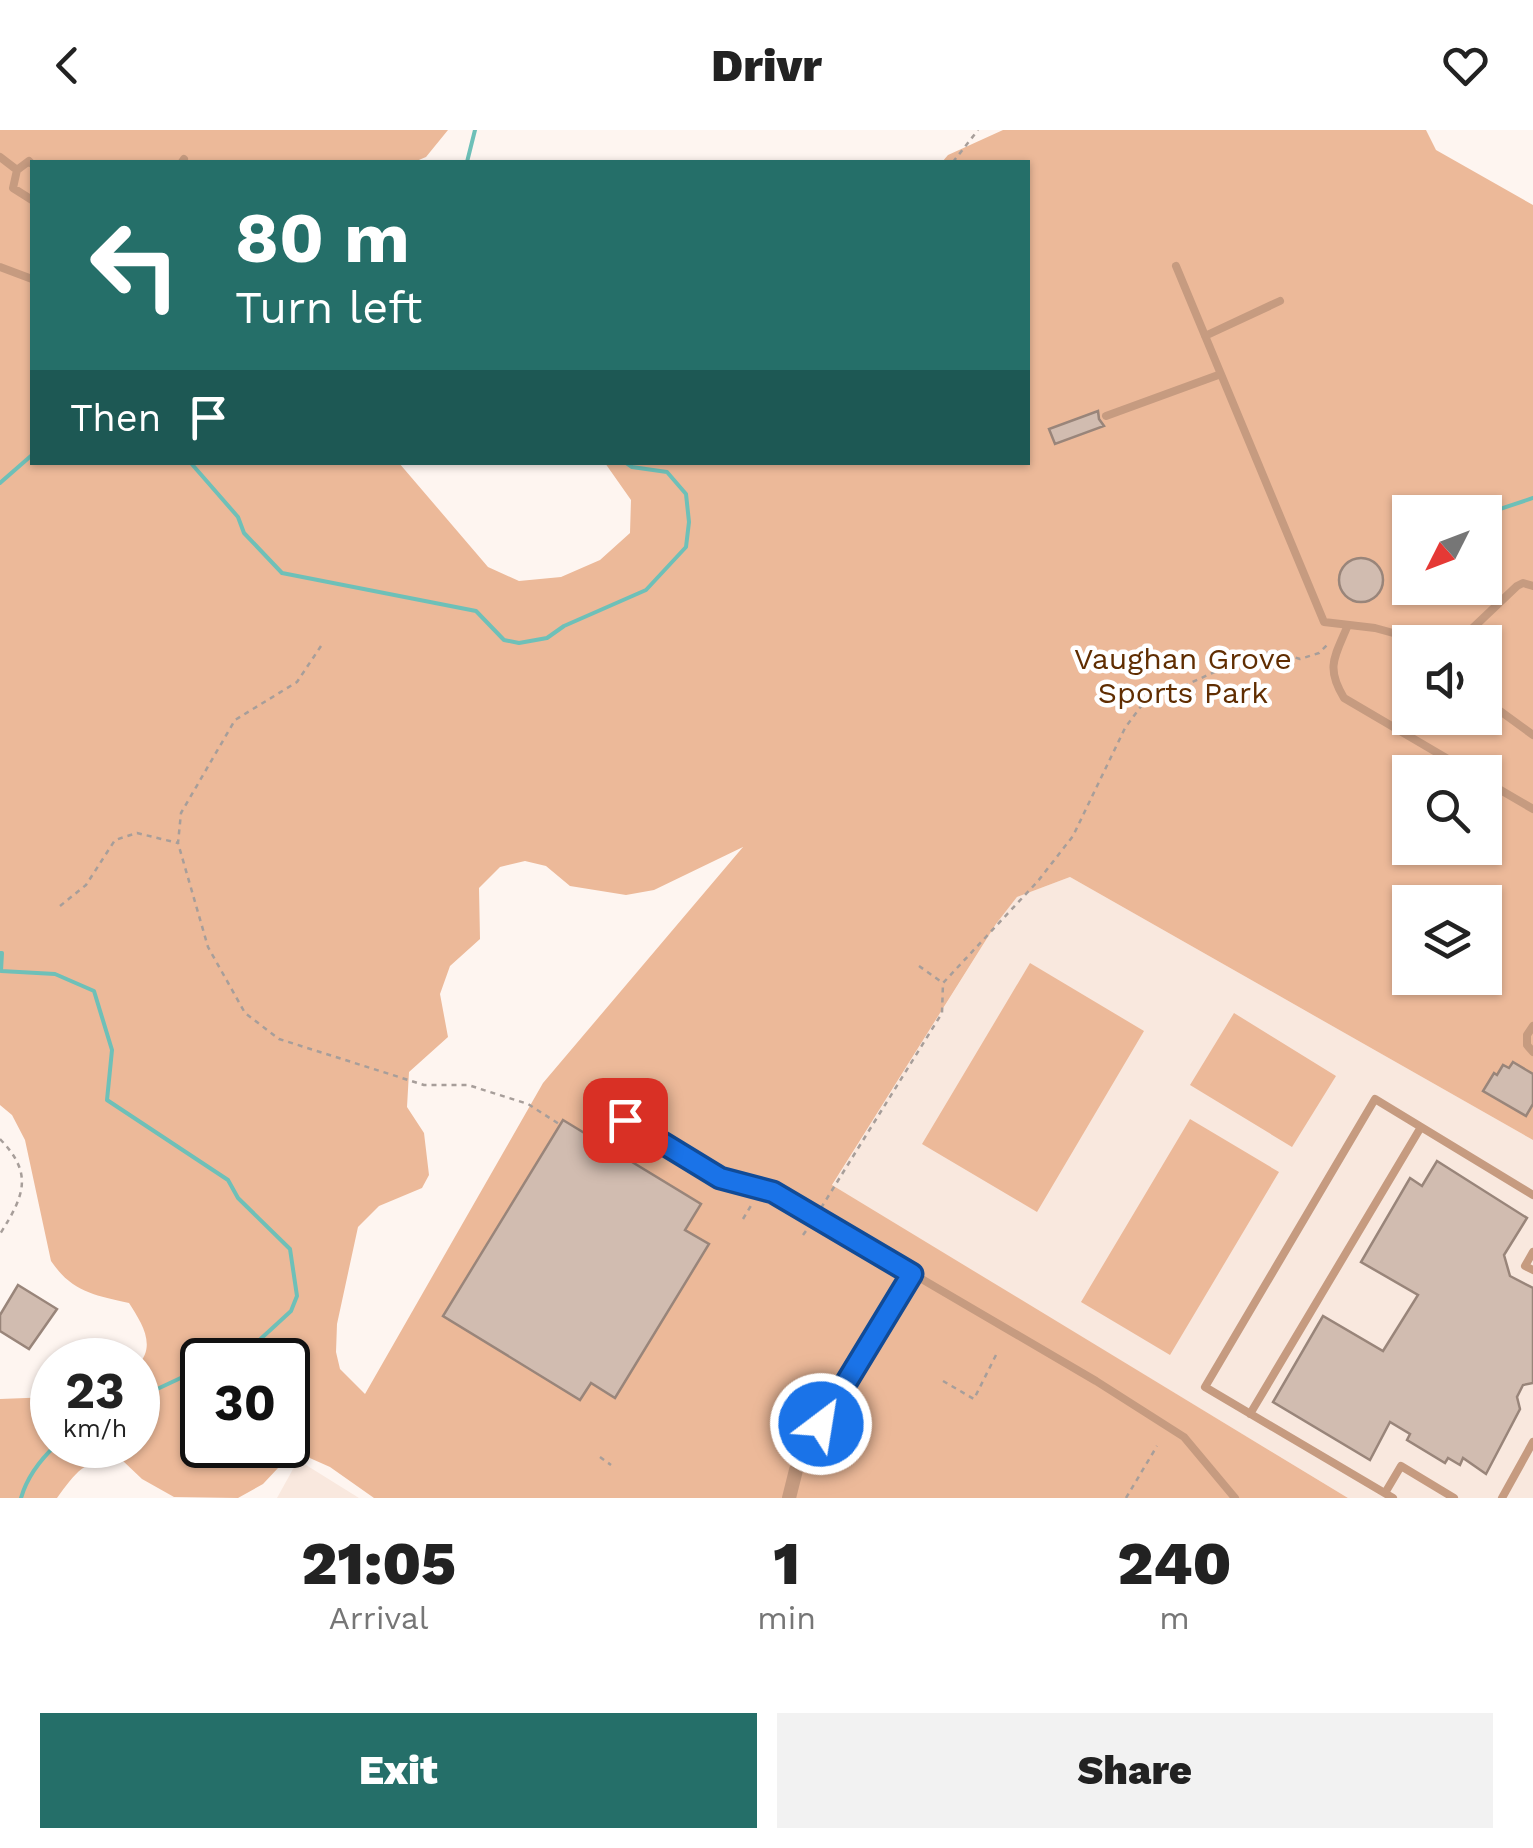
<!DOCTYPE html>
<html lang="en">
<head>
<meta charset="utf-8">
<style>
  body { margin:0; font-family:"Work Sans",sans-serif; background:#f2f2f2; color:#222; height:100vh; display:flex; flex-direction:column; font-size:38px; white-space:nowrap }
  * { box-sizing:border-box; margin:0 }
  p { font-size:32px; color:#767676 }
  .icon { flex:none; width:55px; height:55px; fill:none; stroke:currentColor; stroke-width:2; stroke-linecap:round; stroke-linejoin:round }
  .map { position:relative; height:1368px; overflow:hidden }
  .panel { display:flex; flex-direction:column; background:#fff; flex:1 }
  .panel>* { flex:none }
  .guide { position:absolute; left:30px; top:30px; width:1000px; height:305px; border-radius:0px; box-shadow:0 2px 8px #0004; background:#256f69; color:#fff; overflow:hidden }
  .needle { width:65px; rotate:228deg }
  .buttons { position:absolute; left:1392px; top:365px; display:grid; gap:20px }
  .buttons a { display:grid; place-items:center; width:110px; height:110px; border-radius:0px; background:#fff; box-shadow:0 2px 8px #0004; font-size:50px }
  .speed { position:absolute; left:30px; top:1208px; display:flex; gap:20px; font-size:50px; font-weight:700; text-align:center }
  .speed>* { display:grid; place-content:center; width:130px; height:130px; border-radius:50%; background:#fff; box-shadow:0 2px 8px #0004; line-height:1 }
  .speed small { font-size:25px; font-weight:400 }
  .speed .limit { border:5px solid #111; border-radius:15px; background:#fff; color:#111 }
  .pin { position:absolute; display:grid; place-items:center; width:85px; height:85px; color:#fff; margin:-42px; border-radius:20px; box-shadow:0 5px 15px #0006 }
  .me { position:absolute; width:110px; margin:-55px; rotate:31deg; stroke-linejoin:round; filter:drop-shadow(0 0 8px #0008) }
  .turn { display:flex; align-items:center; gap:35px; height:210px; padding:0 40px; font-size:45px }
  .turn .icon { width:130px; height:130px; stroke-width:2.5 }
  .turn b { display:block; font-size:70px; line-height:85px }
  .then { display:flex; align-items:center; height:95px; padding:0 40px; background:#0003; gap:20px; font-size:38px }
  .eta { display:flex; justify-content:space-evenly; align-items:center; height:170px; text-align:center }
  .eta b { font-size:60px; font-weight:800; line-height:70px }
  .action { display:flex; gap:20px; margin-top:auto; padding:20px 40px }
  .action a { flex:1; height:115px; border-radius:0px; background:#256f69; color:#fff; font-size:40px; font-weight:800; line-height:115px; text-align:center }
  .action a+a { background:#f2f2f2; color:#222 }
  header { display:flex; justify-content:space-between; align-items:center; height:130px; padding:0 40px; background:#fff; font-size:45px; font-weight:800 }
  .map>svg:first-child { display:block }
</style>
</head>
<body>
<header><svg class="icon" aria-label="back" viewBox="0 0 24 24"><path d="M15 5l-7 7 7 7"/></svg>Drivr<svg class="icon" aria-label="heart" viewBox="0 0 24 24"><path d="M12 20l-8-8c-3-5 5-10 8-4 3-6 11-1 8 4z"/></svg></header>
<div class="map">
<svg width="1533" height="1368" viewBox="0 0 1533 1368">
  <rect width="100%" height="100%" fill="#fef5f0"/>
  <path fill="#f9e8de" d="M1070 747 1533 1010V1368H1348L832 1056 996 794 1017 767Z
    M298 1330 359 1368H277Z"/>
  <path fill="#ecb999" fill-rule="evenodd" d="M0 0H448L426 27 414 32H32V332L399 333 488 437 519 451 561 447 600 430 630 403 631 370 605 333 1028 332V32H942L948 25 1003 0H1426L1436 20 1533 75V1010L1070 747 1017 767 996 794 832 1055 1348 1368H374L330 1337 294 1321 263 1354 238 1368 174 1367 142 1349 122 1330C85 1328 78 1340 57 1368H0V1269L52 1267V1315H138V1235C157 1215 141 1192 129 1173 94 1165 72 1162 51 1131L25 1010 12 985 0 975ZM1410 382H1485V458H1410ZM1410 512H1485V588H1410ZM1410 642H1485V718H1410ZM743 717 543 953 365 1264 340 1239 336 1222 337 1194 358 1097 379 1076 422 1058 429 1045 424 1003 407 977 409 942 448 907 440 864 450 836 480 809 479 758 500 737 525 731 546 736 570 756 626 765 654 760ZM1410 772H1485V848H1410ZM202 1230H288V1315H202Z
    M1030 833 1144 901 1037 1082 922 1014Z
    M1234 883 1336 946 1292 1017 1190 955Z
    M1190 989 1279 1042 1170 1225 1081 1172Z"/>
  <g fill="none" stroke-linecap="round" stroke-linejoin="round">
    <path stroke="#6ec0b8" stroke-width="4" d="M467 32 475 0
      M190 332 238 387 244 403 282 443 476 481 504 510 519 513 547 508 564 496 646 460 686 417 689 392 686 364 667 342 632 337 625 332
      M0 353 32 325
      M1485 384 1533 368
      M1429 461 1430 458
      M0 823H2L1 841 55 844 94 861 112 920 107 970 228 1050 238 1068 290 1119 297 1166 291 1181 254 1215 221 1230
      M138 1268 202 1238
      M21 1368C27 1347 40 1330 56 1315"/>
  </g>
  <path fill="#d1bcb0" stroke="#99857a" stroke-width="2.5" d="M1098 281 1099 289 1104 296 1055 314 1049 299Z
    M1339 450a22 22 0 1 1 44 0a22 22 0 1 1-44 0Z
    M1513 932 1533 944V974L1526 986 1483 961 1494 943 1497 945 1503 935 1509 938Z
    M563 990 701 1074 685 1100 709 1114 615 1268 591 1253 580 1270 443 1186Z
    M1437 1031 1527 1088 1504 1125 1510 1146 1533 1158V1253L1523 1255 1517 1267 1520 1279 1486 1344 1463 1328 1460 1335 1448 1328 1445 1333 1407 1310 1410 1304 1390 1292 1370 1330 1273 1272 1323 1186 1383 1221 1418 1165 1361 1132 1410 1048 1422 1056Z
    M18 1155 57 1179 29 1219 0 1201V1185Z"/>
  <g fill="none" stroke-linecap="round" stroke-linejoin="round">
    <path stroke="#a79e9a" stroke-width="2.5" stroke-dasharray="5 5" stroke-linecap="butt" d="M953 32 978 0
      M321 516 297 552 235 590 181 683 178 713 208 817 245 883 279 909 424 955H468L528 974 559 994
      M60 776 86 755 115 710 137 703 178 713
      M919 836 943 853
      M0 1009C34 1044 24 1066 0 1104
      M821 1078 942 883 943 853 1038 751 1073 706 1125 598 1142 575 1243 529 1274 521 1300 529 1319 523 1327 515
      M743 1089 752 1074
      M803 1105 808 1098
      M943 1251 974 1269 998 1221
      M600 1327 611 1335
      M1126 1368 1157 1316"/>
    <path stroke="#c69b80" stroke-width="8" d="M0 27 17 40
      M182 32 184 29
      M32 34 29 31 17 40 13 58 32 70
      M1176 136 1324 492 1375 498 1426 512
      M0 137 32 149
      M1205 206 1280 171
      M1106 286 1221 244
      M1348 495C1335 526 1325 537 1344 568L1470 642
      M1458 512 1517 456 1523 453 1533 456
      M1485 570 1533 605
      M1485 651 1533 679
      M1533 896 1527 905V915L1533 922
      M625 990 720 1048 773 1062 1096 1251 1184 1307 1235 1368
      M1533 1122 1525 1136 1533 1140
      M1250 1284 1421 997
      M1385 1363 1401 1336 1454 1368
      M1393 1368 1205 1257 1375 969 1533 1065
      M1502 1368 1533 1312"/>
    <path stroke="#c69b80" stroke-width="14" d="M789 1368 796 1340 821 1295 912 1143"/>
  </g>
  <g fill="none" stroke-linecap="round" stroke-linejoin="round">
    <defs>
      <path id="route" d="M625 990 720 1048 773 1062 912 1144 821 1294"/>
    </defs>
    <use href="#route" stroke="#114b97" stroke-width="25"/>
    <use href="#route" stroke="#1a73e8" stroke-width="18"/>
  </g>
  <g text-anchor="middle" stroke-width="9" stroke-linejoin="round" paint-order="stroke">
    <g font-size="30" fill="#602d01" stroke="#fff">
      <text x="1183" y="539">Vaughan Grove<tspan x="1183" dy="34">Sports Park</tspan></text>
    </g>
  </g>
</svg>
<div class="buttons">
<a><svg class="needle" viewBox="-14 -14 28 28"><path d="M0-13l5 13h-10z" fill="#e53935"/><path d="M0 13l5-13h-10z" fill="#767676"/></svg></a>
<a><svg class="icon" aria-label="sound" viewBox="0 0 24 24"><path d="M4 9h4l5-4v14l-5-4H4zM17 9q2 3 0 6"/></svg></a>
<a><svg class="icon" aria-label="search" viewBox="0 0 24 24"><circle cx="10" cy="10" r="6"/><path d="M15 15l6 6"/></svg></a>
<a><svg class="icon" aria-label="layers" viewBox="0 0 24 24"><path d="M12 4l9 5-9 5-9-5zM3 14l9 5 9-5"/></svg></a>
</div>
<div class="speed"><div>23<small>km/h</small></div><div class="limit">30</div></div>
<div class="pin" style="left:625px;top:990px;background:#d93025"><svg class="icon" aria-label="arrive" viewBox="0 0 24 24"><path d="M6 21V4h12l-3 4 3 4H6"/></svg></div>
<svg class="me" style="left:821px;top:1294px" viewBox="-20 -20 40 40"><circle r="17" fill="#1a73e8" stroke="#fff" stroke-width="3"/><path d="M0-11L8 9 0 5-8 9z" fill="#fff"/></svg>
<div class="guide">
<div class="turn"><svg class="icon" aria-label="left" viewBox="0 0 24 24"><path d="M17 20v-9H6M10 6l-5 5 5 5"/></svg><div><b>80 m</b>Turn left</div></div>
<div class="then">Then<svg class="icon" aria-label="arrive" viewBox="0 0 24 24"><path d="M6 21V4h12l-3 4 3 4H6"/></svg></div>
</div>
</div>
<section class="panel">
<div class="eta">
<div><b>21:05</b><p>Arrival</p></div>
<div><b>1</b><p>min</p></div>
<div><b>240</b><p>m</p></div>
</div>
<div class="action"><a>Exit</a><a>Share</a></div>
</section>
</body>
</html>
